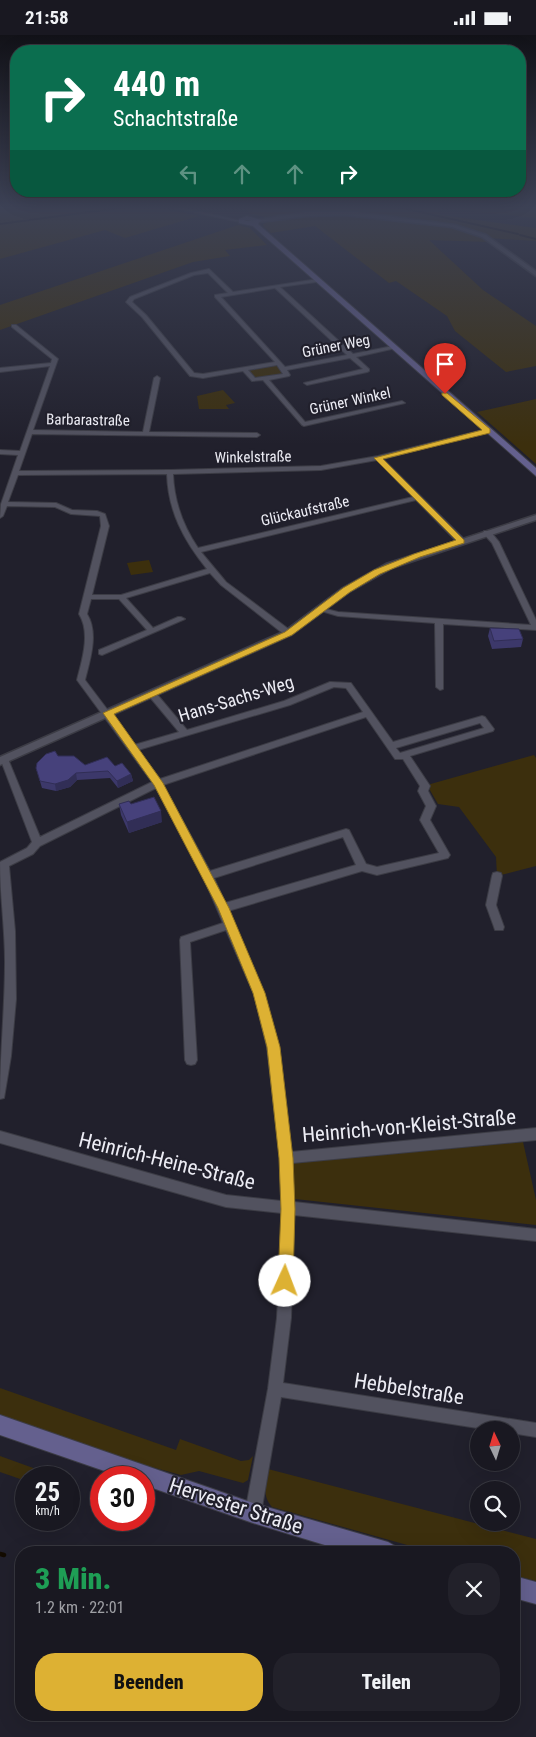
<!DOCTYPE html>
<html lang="de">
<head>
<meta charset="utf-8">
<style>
  body { margin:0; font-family:"Roboto Condensed",sans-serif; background:#22212a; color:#f1f3f6; height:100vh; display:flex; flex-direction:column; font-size:19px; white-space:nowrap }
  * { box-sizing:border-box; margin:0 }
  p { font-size:16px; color:#9fa0a5 }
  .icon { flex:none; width:28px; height:28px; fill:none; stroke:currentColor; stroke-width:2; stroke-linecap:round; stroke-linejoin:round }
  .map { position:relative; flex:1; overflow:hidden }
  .panel { position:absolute; left:15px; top:1511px; width:505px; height:175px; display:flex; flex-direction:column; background:#191821; border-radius:20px; box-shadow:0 5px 20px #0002,0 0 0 1px #37373f }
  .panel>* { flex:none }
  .hud { position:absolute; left:10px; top:10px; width:516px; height:152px; border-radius:20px; box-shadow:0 5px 20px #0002,0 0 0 1px #37373f; background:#0b6e4f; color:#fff; overflow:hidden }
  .needle { width:32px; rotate:356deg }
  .buttons { position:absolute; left:470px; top:1386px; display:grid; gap:10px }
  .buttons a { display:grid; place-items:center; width:50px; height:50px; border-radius:50%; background:#191821; box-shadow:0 5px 20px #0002,0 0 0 1px #37373f; font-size:25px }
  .speed { position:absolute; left:15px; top:1431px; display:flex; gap:10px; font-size:25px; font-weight:700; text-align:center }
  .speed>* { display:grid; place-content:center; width:65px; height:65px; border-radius:50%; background:#191821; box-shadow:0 5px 20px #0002,0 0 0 1px #37373f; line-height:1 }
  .speed small { font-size:12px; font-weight:400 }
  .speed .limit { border:8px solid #d22; background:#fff; color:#111 }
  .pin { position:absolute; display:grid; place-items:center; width:42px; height:42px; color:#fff; margin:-51px -21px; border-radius:50% 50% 50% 0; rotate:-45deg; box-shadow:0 0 5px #0007 }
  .pin .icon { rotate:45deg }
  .me { position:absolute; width:55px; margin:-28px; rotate:2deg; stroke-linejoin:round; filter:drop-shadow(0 0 4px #0008) }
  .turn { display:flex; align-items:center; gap:18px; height:105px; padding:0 20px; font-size:22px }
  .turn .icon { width:65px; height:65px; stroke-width:2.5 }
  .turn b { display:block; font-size:35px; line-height:42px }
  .lanes { display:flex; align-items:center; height:48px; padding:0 20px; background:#0003; justify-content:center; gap:25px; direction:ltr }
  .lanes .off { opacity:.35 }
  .round { display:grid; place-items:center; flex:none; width:52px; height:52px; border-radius:20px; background:#22212a }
  .summary { display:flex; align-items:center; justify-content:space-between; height:85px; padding:0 20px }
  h1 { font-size:30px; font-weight:800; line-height:38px; color:#1e9e55 }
  .action { display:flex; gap:10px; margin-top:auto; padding:10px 20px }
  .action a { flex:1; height:58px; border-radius:20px; background:#ddb133; color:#111; font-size:20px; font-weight:800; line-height:58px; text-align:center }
  .action a+a { background:#22212a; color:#f1f3f6 }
  .status { display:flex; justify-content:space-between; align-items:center; height:35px; padding:0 25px; background:#191821; direction:ltr }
  .status svg { height:14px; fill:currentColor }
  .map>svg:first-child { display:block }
</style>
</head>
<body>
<div class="status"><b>21:58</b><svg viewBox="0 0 49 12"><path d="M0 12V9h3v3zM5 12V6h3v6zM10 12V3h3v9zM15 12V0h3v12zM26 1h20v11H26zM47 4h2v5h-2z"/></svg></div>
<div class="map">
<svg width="536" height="1702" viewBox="0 0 536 1702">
  <rect width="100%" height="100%" fill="#21202c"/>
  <path fill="#3c2f0d" d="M0 172H149L142 175 155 172 199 181 125 203 105 195 0 224Z
    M245 172H536V183L445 173 437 175 441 180 536 193V206L488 203V207L429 205 483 255 536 291V331L506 337 455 296 447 281 396 246 389 248 315 191 271 198 264 192 263 189 268 187 266 182 251 179Z
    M238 190 250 193 267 210 225 215 230 221 193 227 0 295V270Z
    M275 330H278L284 339 255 344 247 336Z
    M223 355 235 368 226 370 229 374H199L197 361Z
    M536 364V429L477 377Z
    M149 525 153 537 131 540 127 528Z
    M534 720 536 723V831L497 841 496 822 459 772 438 769 427 750Z
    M523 1107 536 1165V1190L295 1164 292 1128Z
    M0 1353 176 1415 180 1404 241 1426 249 1425 253 1421 248 1445 243 1448 199 1436 181 1440 126 1425 0 1381Z
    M0 1421 36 1434 33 1442H26V1446L0 1437Z
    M268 1434 536 1504V1546L514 1540V1518L432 1517 272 1472C262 1461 265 1448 268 1434Z"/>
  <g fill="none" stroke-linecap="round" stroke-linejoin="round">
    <path stroke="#130b00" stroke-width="2" d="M398 172 518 199
      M0 189 126 172
      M520 200 536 204"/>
    <path stroke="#130b00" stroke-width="4.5" d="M0 1519 4 1520"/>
    <defs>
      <path id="minor" d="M169 172H177L242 186 240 187Z
        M209 234 233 257 318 244 316 247 280 252 353 319 393 311 396 313 356 322 369 334V336L367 337 307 350 304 348 363 334 350 323 287 335 290 340 289 341 269 345 305 387 402 366 405 368 304 391 302 390 263 345 252 346 243 336 203 343 190 341 142 282 126 267 130 262 191 238ZM208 238 228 258 215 260V262L275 327 203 339 194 338 146 280 132 267 134 264 194 240ZM275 253 347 320 285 332 221 262ZM277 330 283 339 255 343 248 335Z
        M12 290H16L58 324 33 395 143 397 154 343 157 341 160 343 149 397 257 398 260 400 257 402 32 399 19 436 170 435 321 431 378 421 487 394 490 396 383 424 464 504V508H458L416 465 201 517 226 547 291 596V600H285L221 550 210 538 126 563 153 593 178 582H181L185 584 102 620 99 619V615L147 595 119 564H91L87 579C99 598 90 625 85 645L134 710 179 697 149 661V657H155L187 695 284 666 330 647 351 648 393 707 482 681 485 682 494 694 493 696 410 721 430 751 428 756 436 771 430 785 450 820 448 823 377 840 362 836 228 876 264 959 279 1012 291 1117 536 1093V1105L292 1128 294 1167 536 1194V1206L294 1180 291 1283 283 1348 536 1388V1402L511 1398V1395H490L281 1362 261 1478 258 1483 253 1486 248 1483 245 1478 268 1354 277 1283 282 1178 226 1172 0 1108V1096L226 1160 281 1166 280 1123 267 1012 254 959 226 895 190 907 197 1025 195 1029 191 1030 187 1029 185 1025 180 905 181 902 223 888 203 841 156 753 40 811 33 819 9 831 15 896 16 964 11 1021 4 1063 0 1064C0 1018 5 973 5 927 5 893 0 861 0 827L27 813 32 807 0 723 4 721 8 724 40 802 152 747 77 645C82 625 91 598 79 579L101 491 100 481 71 479 55 472 7 471 3 481 0 483 1 469 18 420 0 419V415L20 416 50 331 0 337V333L51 328 52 324 12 292ZM377 425 413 462 198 513C183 491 174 466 173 439L321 435ZM167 439C168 476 184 506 207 534L121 560H92L109 491 105 479 97 476 72 475 56 468 8 467 18 440ZM334 652 346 653 363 677 160 744 138 715 290 670ZM366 682 395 724H403L420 751 418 756 426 771 420 785 439 818 377 832 366 829 349 795 346 794 210 836 163 750ZM480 688 484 693 400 718 396 713ZM343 802 356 830 225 868 214 843Z
        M484 496H490L499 507 536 585V595L443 589V654L440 655 436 652 435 588 338 581 318 575 322 573 338 577 531 590 492 508 483 498Z
        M497 837 501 838 502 841 496 870 504 892 503 895H495L494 892 486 870 492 841 493 838Z"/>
      <path id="tertiary" d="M346 176 455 190 486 200 536 236V241L482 202 452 192 346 180 307 181 259 187 256 185 307 177Z
        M536 480V485L392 533 349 557 291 600 0 730V722L285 596 343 553 386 529Z"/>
      <path id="secondary" d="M247 181 261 185 258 189 536 433V441L253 191 239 188V184ZM247 185 253 186H244Z
        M0 1380 253 1468 388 1507 395 1511 398 1518H351L253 1488 144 1450V1442H122L0 1400Z
        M514 1541 536 1547V1569L514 1563Z"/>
    </defs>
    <use href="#minor" stroke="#3c3c45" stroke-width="2"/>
    <use href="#tertiary" stroke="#3c3c45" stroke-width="3"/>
    <use href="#secondary" stroke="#3c3c45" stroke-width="2"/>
    <use href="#minor" fill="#52525f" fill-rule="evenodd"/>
    <use href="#tertiary" fill="#52525f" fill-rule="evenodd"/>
    <use href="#secondary" fill="#64608e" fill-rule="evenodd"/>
  </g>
  <path fill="#3c386a" d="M490 593 523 604 521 612 492 614 488 601Z
    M58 721 85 730 115 731 131 739 133 746 118 753 110 743 77 745 70 752 56 756 42 753 36 733Z
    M119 769H131L162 787 129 798 121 780Z"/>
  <path fill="#312e56" d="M76 738 77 745 70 752 56 756 55 749Z
    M131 739 133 746 118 753 117 746Z
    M161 776 162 787 129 798 127 787Z"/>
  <path fill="#46417b" stroke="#312e56" d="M490 593 519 594 523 604 494 606Z
    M55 716 58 721H74L85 730 107 722 115 731 122 728 131 739 117 746 108 736 76 738 68 745 55 749 40 746 36 733 37 728 46 719Z
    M154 762 161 776 127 787 119 769 129 766 131 769Z"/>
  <linearGradient id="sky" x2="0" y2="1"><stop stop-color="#121218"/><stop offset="0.42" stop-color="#3d4256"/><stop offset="1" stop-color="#3d4256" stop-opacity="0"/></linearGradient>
  <rect width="536" height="410" fill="url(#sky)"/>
  <path fill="#ddb133" stroke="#907321" d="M442 358H447L490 394V398L383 424 464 505V508L420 522 380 539 350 557 292 600 114 679 163 748 229 873 265 958 280 1012 293 1123 295 1174 293 1246 291 1252 285 1254 280 1252 278 1246 281 1174 279 1123 267 1012 253 958 218 873 154 750 103 678 285 597 343 553 374 535 414 519 456 505 374 423 482 395 442 360Z"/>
  <g text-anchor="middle" stroke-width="4.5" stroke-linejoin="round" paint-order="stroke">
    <g font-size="15" fill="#ececf4" stroke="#21202c">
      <text transform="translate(336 311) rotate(-11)" y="5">Grüner Weg</text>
      <text transform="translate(350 366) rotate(-12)" y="5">Grüner Winkel</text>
      <text transform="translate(88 385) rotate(1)" y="5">Barbarastraße</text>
      <text transform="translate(253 422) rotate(-1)" y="5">Winkelstraße</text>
      <text transform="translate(305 476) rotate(-13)" y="5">Glückaufstraße</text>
    </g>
    <g font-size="18" fill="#ececf4" stroke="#21202c">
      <text transform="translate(236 664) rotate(-17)" y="6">Hans-Sachs-Weg</text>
    </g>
    <g font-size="21" fill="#ececf4" stroke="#21202c">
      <text transform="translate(409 1091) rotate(-5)" y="7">Heinrich-von-Kleist-Straße</text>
      <text transform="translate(167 1126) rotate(14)" y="7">Heinrich-Heine-Straße</text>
      <text transform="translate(409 1354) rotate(9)" y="7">Hebbelstraße</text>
      <text transform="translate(236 1471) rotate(18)" y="7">Hervester Straße</text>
    </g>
  </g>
</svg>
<div class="buttons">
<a><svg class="needle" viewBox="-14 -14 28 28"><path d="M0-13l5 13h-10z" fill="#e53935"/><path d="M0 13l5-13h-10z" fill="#9fa0a5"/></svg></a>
<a><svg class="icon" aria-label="search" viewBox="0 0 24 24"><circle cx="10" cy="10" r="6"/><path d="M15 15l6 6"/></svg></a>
</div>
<div class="speed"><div>25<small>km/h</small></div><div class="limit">30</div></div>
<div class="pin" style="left:445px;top:359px;background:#d93025"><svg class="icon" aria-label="arrive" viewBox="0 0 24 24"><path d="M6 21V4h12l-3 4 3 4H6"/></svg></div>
<svg class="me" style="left:285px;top:1246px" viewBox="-20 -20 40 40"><circle r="19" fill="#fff"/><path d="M0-13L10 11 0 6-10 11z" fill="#ddb133"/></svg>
<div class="hud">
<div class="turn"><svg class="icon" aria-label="right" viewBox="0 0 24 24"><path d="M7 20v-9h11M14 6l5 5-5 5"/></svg><div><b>440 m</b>Schachtstraße</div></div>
<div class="lanes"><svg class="icon off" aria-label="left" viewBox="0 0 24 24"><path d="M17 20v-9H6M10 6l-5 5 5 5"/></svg><svg class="icon off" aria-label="ahead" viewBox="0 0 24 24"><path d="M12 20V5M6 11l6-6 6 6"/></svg><svg class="icon off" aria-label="ahead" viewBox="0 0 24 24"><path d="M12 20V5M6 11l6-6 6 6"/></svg><svg class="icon" aria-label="right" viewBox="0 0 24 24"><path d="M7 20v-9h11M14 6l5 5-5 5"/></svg></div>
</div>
<section class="panel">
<div class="summary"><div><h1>3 Min.</h1><p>1.2 km · 22:01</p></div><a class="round"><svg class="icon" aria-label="close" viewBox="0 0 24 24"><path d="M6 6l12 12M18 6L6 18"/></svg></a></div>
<div class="action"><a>Beenden</a><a>Teilen</a></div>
</section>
</div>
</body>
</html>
